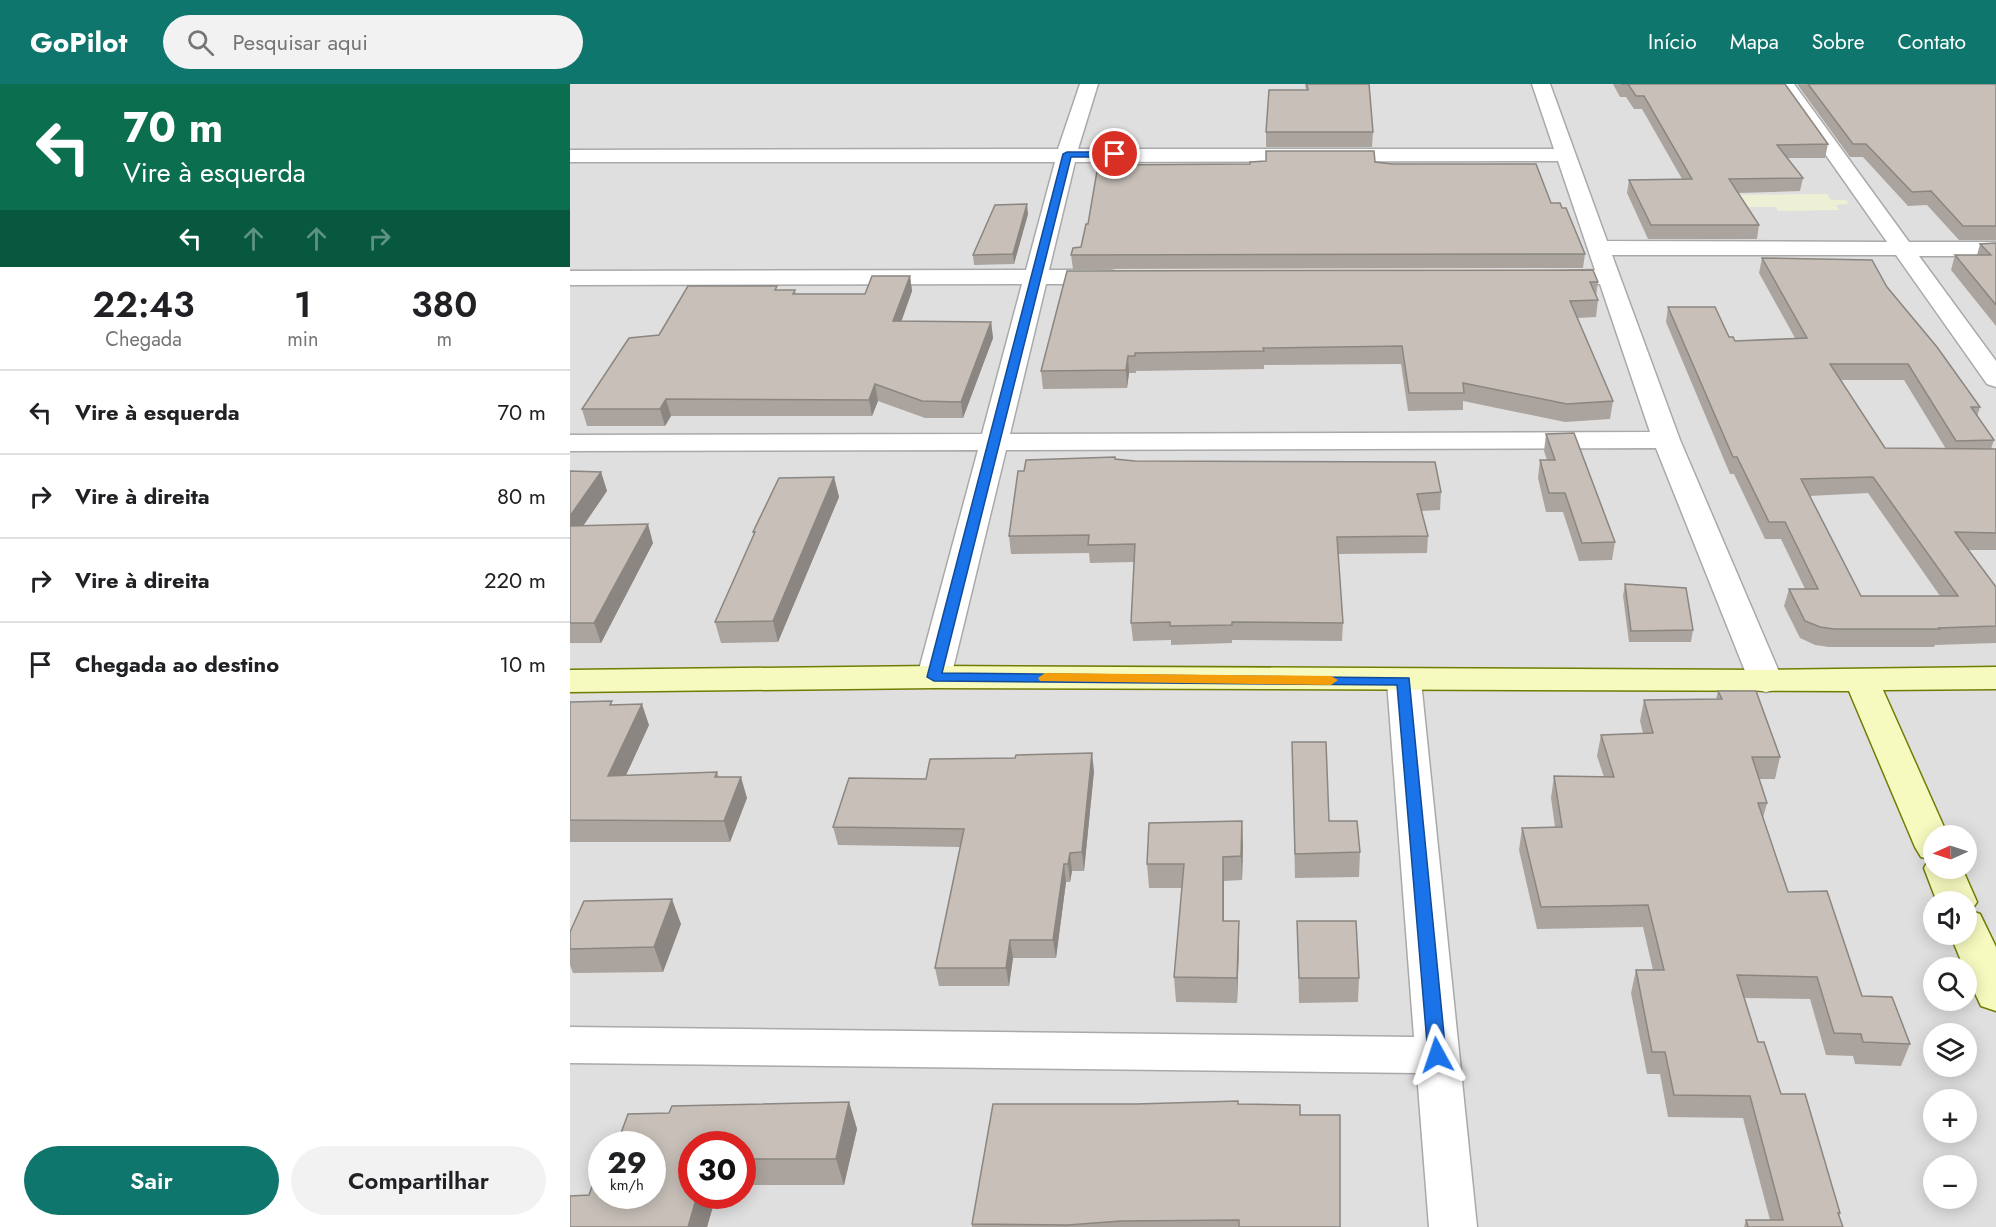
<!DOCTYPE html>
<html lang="pt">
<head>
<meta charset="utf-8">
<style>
  body { margin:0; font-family:Jost,sans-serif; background:#f2f2f2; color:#202124; height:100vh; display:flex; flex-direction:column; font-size:22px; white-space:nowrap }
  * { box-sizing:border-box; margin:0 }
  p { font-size:20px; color:#757577 }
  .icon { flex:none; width:33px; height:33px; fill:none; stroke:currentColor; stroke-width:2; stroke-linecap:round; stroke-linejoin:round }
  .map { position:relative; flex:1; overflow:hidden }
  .panel { display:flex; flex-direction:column; background:#fff; width:570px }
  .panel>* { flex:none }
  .guide { background:#0b6e4f; color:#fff; overflow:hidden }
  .needle { width:39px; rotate:267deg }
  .tools { position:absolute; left:1353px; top:741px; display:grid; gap:12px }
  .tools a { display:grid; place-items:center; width:54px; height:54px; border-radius:50%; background:#fff; box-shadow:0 3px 15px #0003; font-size:30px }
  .speed { position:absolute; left:18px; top:1047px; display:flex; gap:12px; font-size:30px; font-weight:700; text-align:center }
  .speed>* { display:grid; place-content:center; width:78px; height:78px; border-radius:50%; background:#fff; box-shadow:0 3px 15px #0003; line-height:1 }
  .speed small { font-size:15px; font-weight:400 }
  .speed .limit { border:9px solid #d22; background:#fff; color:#111 }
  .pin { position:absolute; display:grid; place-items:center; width:51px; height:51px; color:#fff; margin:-26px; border:3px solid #fff; border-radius:50%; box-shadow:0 2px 6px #0007 }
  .me { position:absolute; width:66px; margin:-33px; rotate:355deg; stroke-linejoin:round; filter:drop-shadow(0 0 4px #0008) }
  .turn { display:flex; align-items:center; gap:21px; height:126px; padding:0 24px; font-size:27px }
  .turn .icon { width:78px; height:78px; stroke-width:2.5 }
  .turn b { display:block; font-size:42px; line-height:51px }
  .lanes { display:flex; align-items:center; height:57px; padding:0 24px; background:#0003; justify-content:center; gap:30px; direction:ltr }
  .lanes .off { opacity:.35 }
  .eta { display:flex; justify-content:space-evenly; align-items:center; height:102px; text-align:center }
  .eta b { font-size:36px; font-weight:600; line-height:42px }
  .cta { display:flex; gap:12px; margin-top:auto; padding:12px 24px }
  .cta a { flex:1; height:69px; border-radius:36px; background:#0f766e; color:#fff; font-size:24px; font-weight:600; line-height:69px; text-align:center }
  .cta a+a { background:#f2f2f2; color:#202124 }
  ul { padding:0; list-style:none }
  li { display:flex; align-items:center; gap:18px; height:84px; padding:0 24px; border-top:2px solid #e0e0e0 }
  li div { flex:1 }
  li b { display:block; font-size:22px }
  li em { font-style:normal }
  header { display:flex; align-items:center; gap:36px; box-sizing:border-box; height:84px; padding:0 30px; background:#0f766e; color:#fff }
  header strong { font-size:28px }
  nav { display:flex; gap:33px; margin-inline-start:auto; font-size:21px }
  .search { width:420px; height:54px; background:#f2f2f2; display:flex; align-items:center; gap:15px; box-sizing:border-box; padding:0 21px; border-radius:33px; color:#757577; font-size:22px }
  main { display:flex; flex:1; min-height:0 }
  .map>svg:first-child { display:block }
</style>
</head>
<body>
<header>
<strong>GoPilot</strong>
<div class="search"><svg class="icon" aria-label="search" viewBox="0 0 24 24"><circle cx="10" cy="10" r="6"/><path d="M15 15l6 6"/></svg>Pesquisar aqui</div>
<nav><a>Início</a><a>Mapa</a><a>Sobre</a><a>Contato</a></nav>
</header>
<main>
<section class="panel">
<div class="guide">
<div class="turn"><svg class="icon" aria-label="left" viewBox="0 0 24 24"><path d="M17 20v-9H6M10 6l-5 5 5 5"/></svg><div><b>70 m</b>Vire à esquerda</div></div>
<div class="lanes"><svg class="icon" aria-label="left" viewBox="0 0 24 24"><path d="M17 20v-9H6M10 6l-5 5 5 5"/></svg><svg class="icon off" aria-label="ahead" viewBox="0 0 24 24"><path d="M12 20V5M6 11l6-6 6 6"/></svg><svg class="icon off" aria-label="ahead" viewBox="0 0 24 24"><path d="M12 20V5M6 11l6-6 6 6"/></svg><svg class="icon off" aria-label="right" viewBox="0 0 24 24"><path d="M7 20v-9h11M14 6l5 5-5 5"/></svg></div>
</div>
<div class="eta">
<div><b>22:43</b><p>Chegada</p></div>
<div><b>1</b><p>min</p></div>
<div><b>380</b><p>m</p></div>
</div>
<ul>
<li><svg class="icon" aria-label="left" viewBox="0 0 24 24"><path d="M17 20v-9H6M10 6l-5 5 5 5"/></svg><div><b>Vire à esquerda</b></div><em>70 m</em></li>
<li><svg class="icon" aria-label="right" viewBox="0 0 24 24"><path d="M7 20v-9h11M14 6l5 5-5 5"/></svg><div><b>Vire à direita</b></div><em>80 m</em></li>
<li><svg class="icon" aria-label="right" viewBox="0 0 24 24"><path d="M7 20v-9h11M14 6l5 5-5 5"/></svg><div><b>Vire à direita</b></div><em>220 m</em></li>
<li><svg class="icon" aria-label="arrive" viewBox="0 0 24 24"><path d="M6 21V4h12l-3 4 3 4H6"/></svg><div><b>Chegada ao destino</b></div><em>10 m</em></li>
</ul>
<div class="cta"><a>Sair</a><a>Compartilhar</a></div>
</section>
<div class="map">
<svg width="1426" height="1143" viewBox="0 0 1426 1143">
  <rect width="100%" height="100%" fill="#f2efe9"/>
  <path fill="#e0dfdf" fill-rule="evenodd" d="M0 0H1426V1143H0ZM1364 752H1396V784H1364ZM1364 818H1396V850H1364ZM1364 884H1396V916H1364ZM1364 950H1396V982H1364ZM1364 1016H1396V1048H1364ZM32 1060H82V1112H32ZM122 1060H172V1112H122ZM1364 1082H1396V1114H1364Z"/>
  <path fill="#eef0d5" d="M1257 110 1261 116H1276L1279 120 1266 121 1269 126 1208 127 1206 123H1176L1158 111Z"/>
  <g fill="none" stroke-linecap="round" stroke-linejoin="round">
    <defs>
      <path id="street" d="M510 0H528L508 65H984L962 0H980L1037 157 1317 158 1206 0H1224L1339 158H1426V172H1349L1426 277V303L1417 300 1326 171H1042L1110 356 1213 597 1208 605 1196 608 1184 605 1179 597 1086 364 436 366 381 593 376 601 364 604 352 601 347 593 408 366 0 367V351L412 350 452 200 0 201V187L456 186 485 78H0V66L488 65ZM988 77 1025 186 972 188 968 193 972 198 1030 200 1080 348 440 350 476 200H539L547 198 551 193 547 188 539 186H479L505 78Z
        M834 586 846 589 851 597 907 1143H859L847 989 0 979V943L844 953 817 597 822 589Z"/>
      <path id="secondary" d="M364 582 1196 586 1426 583V605L1313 606 1378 752H1364V784H1392L1407 818 1401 827 1410 830 1426 863V927L1411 922 1396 890V884H1394L1380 850H1396V818H1367L1354 784 1359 775 1351 773 1345 763 1279 607 364 604 0 608V586Z"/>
    </defs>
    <use href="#street" stroke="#a9a9a9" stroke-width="3"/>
    <use href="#secondary" stroke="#707d05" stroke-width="3"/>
    <use href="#street" fill="#fff" fill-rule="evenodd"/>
    <use href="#secondary" fill="#f7fabf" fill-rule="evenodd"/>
  </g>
  <path fill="#aba49e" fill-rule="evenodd" d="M735 0H737L803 48 802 63H696V48L736 6Z
    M1043 0H1215L1258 60 1255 74H1217L1233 94 1230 107 1168 109 1189 141 1187 155H1078L1057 109 1059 96 1112 95 1072 25H1064L1056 13H1050Z
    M1227 0H1426V156H1389L1357 121 1338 122 1293 73H1280Z
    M696 77 805 78 981 119 1015 170 1013 184 503 185 501 171 511 163 518 140 680 80Z
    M458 130 444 180 404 181 403 171Z
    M1426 159V242L1381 186 1385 171H1407L1410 160Z
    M1192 174 1317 203 1410 323 1407 333 1424 356 1421 365H1426V466H1398L1426 503V559L1365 561 1364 563H1259L1245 561 1230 554 1214 522 1219 505H1235L1211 455H1195L1164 390H1160L1096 238 1098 223 1165 257 1225 254 1189 189ZM1270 296H1334L1376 365 1315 364ZM1298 409 1370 512H1291L1239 412Z
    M497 187 1028 198 1026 212 1028 216 1026 233 1007 234 1043 317 1040 335 995 338 893 317V326L838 327 831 280 694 281V285L566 287V289H559L557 304 473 305 471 287Z
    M340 192 342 207 331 237 421 238 423 254 393 334H355L308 317 302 332H101L95 342H17L12 325 89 251 208 206H225L226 210H295Z
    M976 350 1045 458 1042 476 1009 477 993 428H976L968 394 970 376H977L974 367Z
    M546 375 871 408 870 426 851 427 858 452 857 469 768 470 773 539 772 557 662 556V559L601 561V556L563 557 561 539 564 478 520 479 519 469 441 470 439 452 454 387Z
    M0 387 31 388 37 407 13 442 83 459 31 559H0Z
    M264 393 269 413 208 558 151 559 145 538 184 451 183 448Z
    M1055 500 1123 546 1121 558H1059L1053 512Z
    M1148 607 1210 673 1205 695H1189L1197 719 1193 734 1218 808 1292 912 1340 960 1331 982 1285 980 1283 972 1256 971 1240 915 1174 914 1188 958 1211 1010 1270 1129 1269 1132 1273 1143H1174L1176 1136H1200L1173 1034 1098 1033 1090 990H1077L1061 909 1066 886H1083L1073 843 967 845 949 766 952 744 985 743 981 714 984 692 1034 693 1027 672 1031 651 1073 649 1070 637 1074 616 1146 615Z
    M0 618 43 621 79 641 56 691 147 688 149 693 177 714 160 758H0Z
    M722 658 759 737 790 768 789 793 725 794Z
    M524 687 514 787H502L500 798H496L486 874H443L439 902H369L365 884 390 763 268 761 263 743 356 695Z
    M673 761 672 796 654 797V837H669V861L667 919 606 918 604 893 612 804H579L577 780Z
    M727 837 789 894 788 918 729 919Z
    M111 840 93 888 3 889 0 881V848Z
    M279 1018 287 1045 274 1101H172V1060H122V1112H146L137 1143H0V1112L19 1111 32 1075V1112H82V1060H47L58 1030 99 1029 102 1022Z
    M669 1020 730 1031 770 1129V1143H402V1140Z"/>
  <path fill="#8b8681" d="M457 120 458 130 444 180 443 170Z
    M340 192 342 207 326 253 323 237Z
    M421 238 423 254 393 334 391 318Z
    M558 272 559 289 557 304 556 286Z
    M305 300 308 317 302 332 299 316Z
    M96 315 101 332 95 342 90 325Z
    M31 388 37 407 0 461V432Z
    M264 393 269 413 208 558 203 537Z
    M78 440 83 459 31 559 24 539Z
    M72 620 79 641 46 713 38 692Z
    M522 669 524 687 514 787 512 768Z
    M171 693 177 714 160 758 154 737Z
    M672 737 673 761 672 796 671 772Z
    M500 769 502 787 500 798 498 780Z
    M653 773 654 797V861L653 837Z
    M494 780 496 798 486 874 483 856Z
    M102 815 111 840 93 888 84 863Z
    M669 837V861L667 919V894Z
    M440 856 443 874 439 902 436 884Z
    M279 1018 287 1045 274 1101 266 1075Z
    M127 1112H146L137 1143H118Z"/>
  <path fill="#c7bfb8" stroke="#8b8681" stroke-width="1.5" fill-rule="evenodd" d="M737 0H799L803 48H696L699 6H738Z
    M1051 0H1215L1258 60 1207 61 1233 94 1159 95 1189 141H1081L1059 96 1122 95 1074 12H1066L1058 0Z
    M1238 0H1426V142H1393L1361 107 1342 108 1296 60H1283Z
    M696 67H804L805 78 822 80H966L981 119H990L992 124H996L1015 170 501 171 503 164 511 163 516 140H518L527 87H540L541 81 680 80V78L696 77Z
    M457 120 443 170 403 171 425 121Z
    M1426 159V221L1385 171H1421L1410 160Z
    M1192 174 1302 176 1317 203 1367 263 1410 323H1401L1424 356 1386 357 1338 280H1260L1315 364 1426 365V449L1385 448 1426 503V542L1369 544 1370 545H1264L1250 543 1235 537 1219 505H1248L1215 438H1199L1167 373H1163L1098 223H1145L1159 253H1163L1165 257 1237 254ZM1303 393 1388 512H1291L1231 395Z
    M1023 186 1028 198H1020L1028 216 1000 217 1043 317 997 320 893 299 894 309H839L832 262 693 264 694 267 565 269V272H558L556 286 471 287 497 187Z
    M302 192H340L323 237 421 238 391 318 352 317 305 300 299 316 96 315 90 325H12L59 254 89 251 118 202H207L205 206H225L223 210H295Z
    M1004 349 1045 458 1012 459 995 409H979L970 376H985L976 350Z
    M545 373V375L565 377 865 378 871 408 847 410 858 452 767 453 773 539 662 538V541L600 542V538L561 539 565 460 518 461 519 451 439 452 448 387H454L456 376Z
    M0 387 31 388 0 432Z
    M264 393 203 537 145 538 185 448H183L209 394Z
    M78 440 24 539H0V442Z
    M1055 500 1116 504 1123 546 1061 547Z
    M1148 607H1186L1210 673H1182L1197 719H1188L1218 808 1257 807 1292 912 1322 913 1340 960 1293 958 1291 950 1264 949 1247 893 1167 891 1188 958H1194L1211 1010H1235L1270 1129H1268L1273 1143H1178L1176 1136H1213L1180 1012 1104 1011 1095 968H1082L1066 886H1094L1078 821 971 823 952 744 992 743 984 692 1044 693 1031 651 1083 649 1074 616 1152 615Z
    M42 617 40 621 72 620 38 692 147 688 145 693H171L154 737 0 736V618Z
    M722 658H756L759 737H787L790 768 725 770Z
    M522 669 512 768 500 769 498 780H494L483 856H440L436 884H365L394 745 263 743 279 694 356 695 360 675 445 674 446 671Z
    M672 737 671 772 653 773V837H669L667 894 604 893 614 780H577L579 739Z
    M102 815 84 863 0 865V848L14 817Z
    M727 837H786L789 894H729Z
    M668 1017V1020L730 1021V1031H770V1143H669V1136L551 1137 498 1141 402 1140 423 1020H566Z
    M279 1018 266 1075H172V1060H122V1112H127L118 1143H0V1112L19 1111 32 1075V1112H82V1060H47L58 1030 99 1029 102 1022Z"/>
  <path fill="#1a73e8" stroke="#114b97" stroke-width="1.5" d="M497 68H545L549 70 545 73H501L372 589 839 594 876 971 874 976 867 979 861 976 858 971 827 601 364 597 357 593 493 70Z"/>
  <path fill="#f59e0b" d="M475 589 761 592 768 596 761 601 470 597 468 594Z"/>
</svg>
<div class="tools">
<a><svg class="needle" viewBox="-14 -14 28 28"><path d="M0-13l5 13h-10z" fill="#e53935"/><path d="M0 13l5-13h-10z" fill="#757577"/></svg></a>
<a><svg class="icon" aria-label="sound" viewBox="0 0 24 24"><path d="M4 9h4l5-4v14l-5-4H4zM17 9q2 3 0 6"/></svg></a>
<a><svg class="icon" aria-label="search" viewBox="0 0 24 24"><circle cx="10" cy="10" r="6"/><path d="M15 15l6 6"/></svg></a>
<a><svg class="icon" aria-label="layers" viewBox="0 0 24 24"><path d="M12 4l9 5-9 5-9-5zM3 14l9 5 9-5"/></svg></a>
<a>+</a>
<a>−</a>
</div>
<div class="speed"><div>29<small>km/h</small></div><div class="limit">30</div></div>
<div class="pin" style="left:545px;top:70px;background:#d93025"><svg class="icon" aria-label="arrive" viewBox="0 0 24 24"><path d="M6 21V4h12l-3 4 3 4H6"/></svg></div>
<svg class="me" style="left:867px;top:971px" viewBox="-20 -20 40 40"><path d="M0-17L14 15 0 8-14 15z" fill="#1a73e8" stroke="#fff" stroke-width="4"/></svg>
</div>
</main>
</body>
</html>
